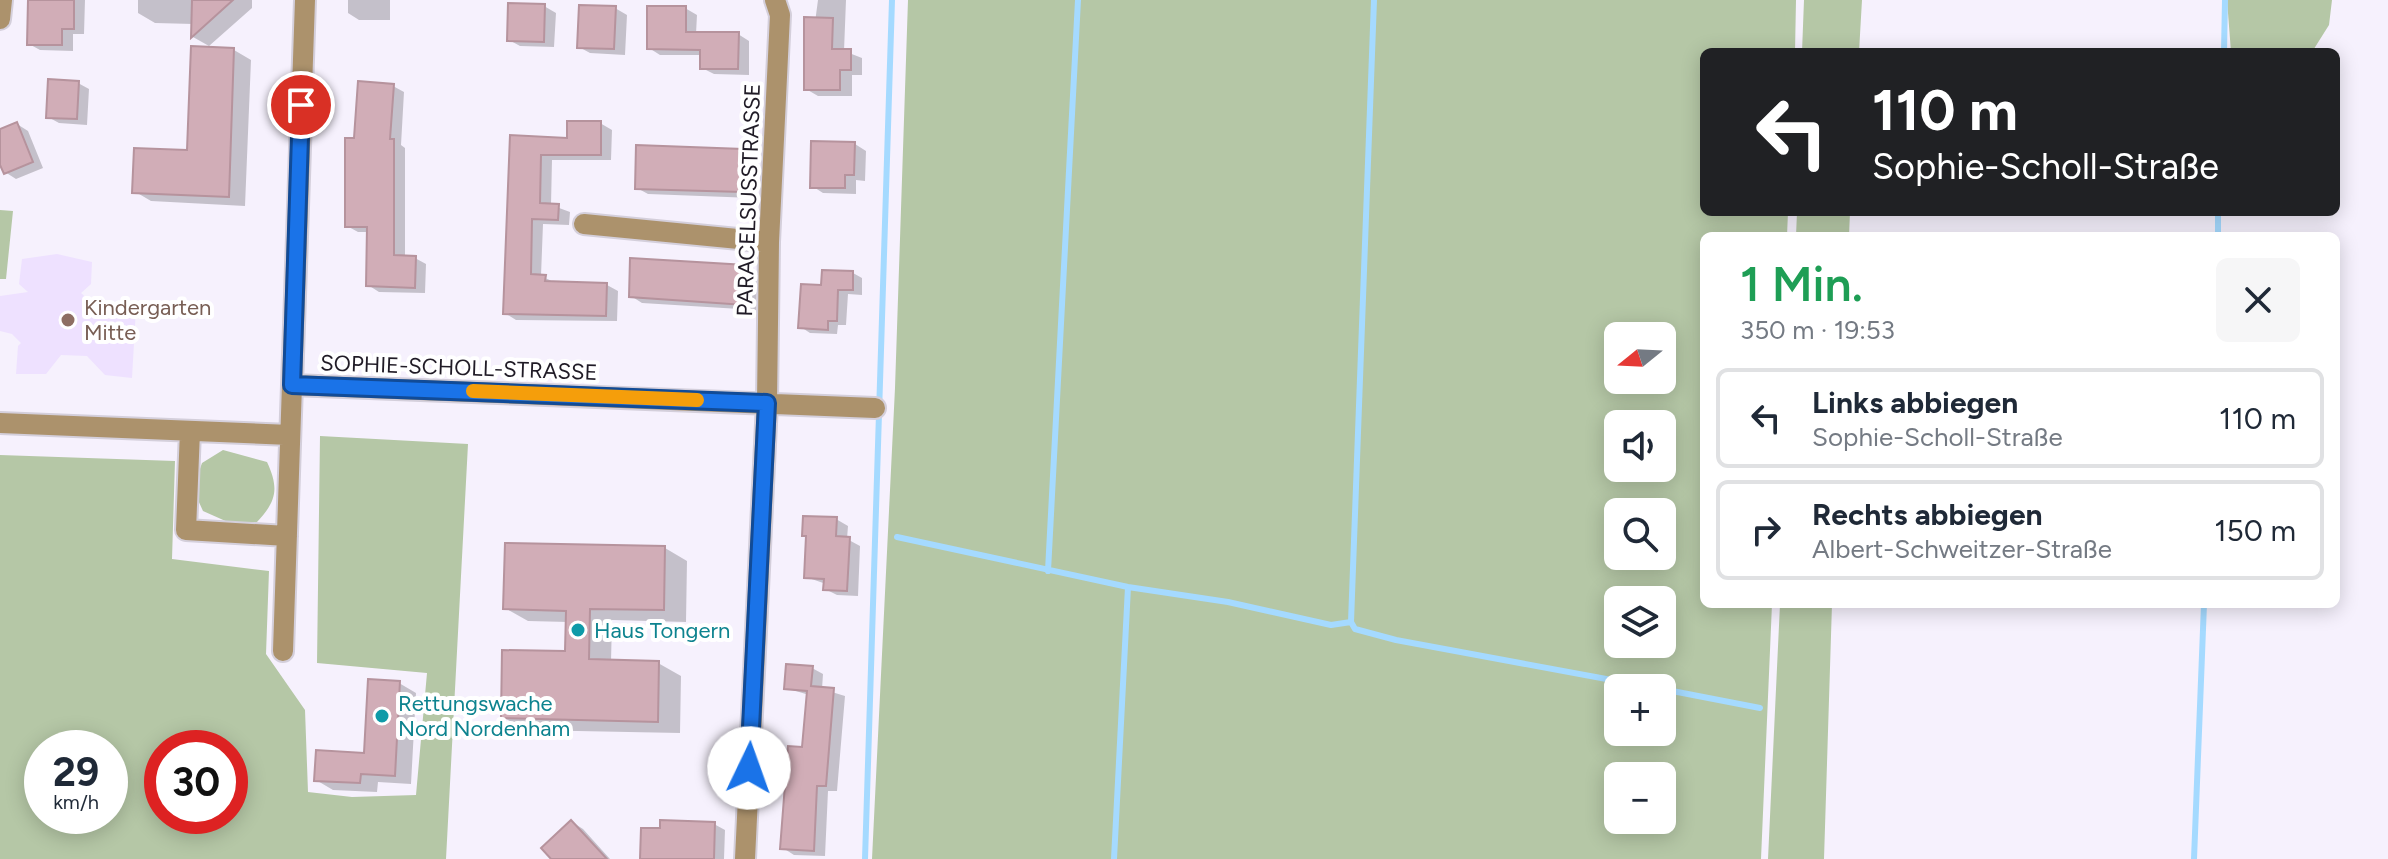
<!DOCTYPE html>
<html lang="de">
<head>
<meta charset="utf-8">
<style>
  body { margin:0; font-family:Figtree,sans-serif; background:#f6f6f7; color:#1f2937; height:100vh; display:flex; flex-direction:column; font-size:30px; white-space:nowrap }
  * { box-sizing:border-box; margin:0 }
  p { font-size:26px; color:#747a83 }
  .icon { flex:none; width:44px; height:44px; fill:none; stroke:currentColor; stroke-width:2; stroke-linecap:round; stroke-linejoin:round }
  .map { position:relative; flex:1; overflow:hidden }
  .sheet { position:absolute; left:1700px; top:232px; width:640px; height:376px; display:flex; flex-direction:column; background:#fff; border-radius:12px; box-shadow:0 4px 20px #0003 }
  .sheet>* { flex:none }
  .guide { position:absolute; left:1700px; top:48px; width:640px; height:168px; border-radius:12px; box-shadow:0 4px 20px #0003; background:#202124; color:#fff; overflow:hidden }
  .needle { width:52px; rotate:252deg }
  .fabs { position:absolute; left:1604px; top:322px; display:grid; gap:16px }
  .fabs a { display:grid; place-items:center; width:72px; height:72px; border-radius:12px; background:#fff; box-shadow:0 4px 20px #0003; font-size:40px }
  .speed { position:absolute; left:24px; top:730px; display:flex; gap:16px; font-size:40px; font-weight:700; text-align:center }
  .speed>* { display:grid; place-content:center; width:104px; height:104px; border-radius:50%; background:#fff; box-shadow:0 4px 20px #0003; line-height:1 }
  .speed small { font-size:20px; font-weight:400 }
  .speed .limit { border:12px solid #d22; background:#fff; color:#111 }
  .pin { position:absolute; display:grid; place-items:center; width:68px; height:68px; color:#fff; margin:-34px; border:4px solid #fff; border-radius:50%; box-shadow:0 2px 8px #0007 }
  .me { position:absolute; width:88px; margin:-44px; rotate:3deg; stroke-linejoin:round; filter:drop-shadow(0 0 6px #0008) }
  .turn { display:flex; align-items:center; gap:28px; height:168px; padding:0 40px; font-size:36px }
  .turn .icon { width:104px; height:104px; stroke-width:2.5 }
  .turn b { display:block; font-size:56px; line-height:68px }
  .round { display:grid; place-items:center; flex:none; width:84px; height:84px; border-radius:12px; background:#f6f6f7 }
  .summary { display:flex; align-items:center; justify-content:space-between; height:136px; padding:0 40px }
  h1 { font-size:48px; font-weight:600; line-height:60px; color:#1e9e55 }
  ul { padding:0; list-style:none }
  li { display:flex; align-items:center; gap:24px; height:100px; margin:0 16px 12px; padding:0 24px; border:4px solid #e0e1e3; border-radius:12px }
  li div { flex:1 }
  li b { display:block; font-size:30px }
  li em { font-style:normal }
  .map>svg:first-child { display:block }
</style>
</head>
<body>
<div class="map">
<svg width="2388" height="859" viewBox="0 0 2388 859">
  <rect width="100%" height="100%" fill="#f6f1fd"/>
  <path fill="#eee1ff" d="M57 254 92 262 91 284 81 293 96 307 136 308 132 378 105 375 87 356 61 355 46 374H16L18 346 21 343 12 334 0 331V296L28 292 19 284 22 259Z"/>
  <path fill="#b5c7a6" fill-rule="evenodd" d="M908 0H1796L1795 52H1704V212H1788L1787 236H1704V604H1772L1761 859H872L895 388ZM1662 336V380H1618V336ZM1662 424V468H1618V424ZM1618 512H1662V556H1618ZM1662 600V644H1618V600ZM1618 688H1662V732H1618ZM1618 776H1662V820H1618Z
    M1804 0H1862L1859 52H1802Z
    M2227 0H2332L2329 25 2312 52H2231Z
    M0 210 13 211 6 279H0Z
    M1797 212H1850L1849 236H1796Z
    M320 436 468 444 446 859H0V455L175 461 172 559 269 571 266 654 305 710 308 792 352 797 416 795 427 673 317 663ZM42 748H110V816H42ZM230 748V816H162V748Z
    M223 450 267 462C279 488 277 501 257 522L230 523 203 511 193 489 202 463Z
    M1780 604H1832L1824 859H1768Z"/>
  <path fill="#0003" d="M30 0H85L84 34H73V51L40 50 29 44Z
    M138 0H252V8L209 46 193 37V24L155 23 138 13Z
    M348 0H390V20H359L348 13Z
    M818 0H846L844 51 862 58V75H852V96H818L806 89Z
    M544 6 556 13 554 47 520 46 509 40Z
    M615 8 627 15 625 55 590 53 579 47Z
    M685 8 697 15 696 34H738L749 41V75L714 74 702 68V55H660L649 48Z
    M234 50 251 60 245 206 151 201 134 191 189 152Z
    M78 83 89 89 87 125 59 123 48 117Z
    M393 86 404 92 401 145 405 148V257L415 258 426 264 425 293 379 292 368 285 369 232H358L347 226 356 140Z
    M600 123 612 130 611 160H552L551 205 570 212 569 225 543 224 541 276 556 283 607 285 618 291 617 321 516 320 505 313 512 137 569 140Z
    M17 124 28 131 43 168 16 179 5 172 0 159V131Z
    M855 144 866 151 865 181 856 180V194L823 193 812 186Z
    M743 151 754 157 753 198 648 194 637 188Z
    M745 267 757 274 756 310 642 303 631 296Z
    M853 273 862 278V295L848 294 846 325H838L837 334 810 333 801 327Z
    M836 519 848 526 847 539 860 546 858 596 837 595 825 589 826 584 806 577 808 537Z
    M665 548 687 561 686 622 612 620 611 662 658 663 681 676 680 733 525 730 503 717 567 653 568 622 528 621 505 608Z
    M812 668 823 674 822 689 845 696 837 791H828L825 856 794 855 783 848 804 749 809 695 786 688Z
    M399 683 416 693 411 784 378 782 377 792 333 790 316 780 366 755Z
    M572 822 583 829 610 859H553Z
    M714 824 725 830 724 859H642Z"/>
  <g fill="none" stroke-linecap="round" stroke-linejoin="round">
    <path stroke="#a5daff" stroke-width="6" d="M1374 0 1351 622 1355 629 1396 640 1655 688
      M2224 52 2225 0
      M2218 236V212
      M897 537 1128 587 1228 602 1331 625 1351 622
      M1048 571 1078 0
      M1662 689 1760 708
      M865 859 892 0
      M1114 859 1128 587
      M2194 859 2204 604"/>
  </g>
  <path fill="#d1adb7" stroke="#b6939d" stroke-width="2" d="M28 0H74V29H62V45H27Z
    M192 0H233L191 38Z
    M508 3 545 4 544 42 507 41Z
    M579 5 616 6 614 49 577 48Z
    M647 6H686V32H739L738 69H700V50L647 49Z
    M804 17 833 18 832 49H851V70H840V90H804Z
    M191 46 234 48 229 197 132 193 134 148 187 150Z
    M48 79 79 81 77 119 46 118Z
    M358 81 394 84 390 139H394V255L416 256 415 288 366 286 367 227H345V138H354Z
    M567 121H601V155H541L540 203 559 204 558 220 532 219 531 274 546 275 545 281 607 283 606 316 503 314 510 135 567 138Z
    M17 122 33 162 4 174 0 165V129Z
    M811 141 855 142 854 175H845V188H810Z
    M636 145 743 149 742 192 635 189Z
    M630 258 746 265 745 305 629 297Z
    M822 270 853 271V290H838L837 321H828V330L798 328 801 284 821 285Z
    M803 516 837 517 836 536 850 537 847 591 823 590 824 579 804 578 806 536H802Z
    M505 543 665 546 664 610 590 609 589 659 659 661 658 722 501 718 502 650 565 651 566 611 503 609Z
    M786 664 813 666 811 686 834 688 826 786H817L814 851 780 849 788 746 802 747 807 691 784 689Z
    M368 679 400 681 395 776 361 774 360 783 314 781 316 750 364 753Z
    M571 820 607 859H551L541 848Z
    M660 820 715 822 714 859H640L641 828H660Z"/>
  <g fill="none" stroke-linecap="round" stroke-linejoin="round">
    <defs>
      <path id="street" d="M0 19 2 0
        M584 224 769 242
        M292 385 875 408
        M0 423 290 435
        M190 431 186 530 287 536
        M283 651 305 0
        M745 859 767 403 769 242 780 15 775 0"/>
    </defs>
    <use href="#street" stroke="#d4cfdb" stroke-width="24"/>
    <use href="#street" stroke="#ac926c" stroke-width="20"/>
  </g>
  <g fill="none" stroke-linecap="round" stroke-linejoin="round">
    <defs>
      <path id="route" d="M301 105 292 385 767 403 749 768"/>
    </defs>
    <use href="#route" stroke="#114b97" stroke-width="20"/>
    <use href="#route" stroke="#1a73e8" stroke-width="14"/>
    <path stroke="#f59e0b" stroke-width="14" d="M473 391 697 400"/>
  </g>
  <circle fill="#8d6e63" stroke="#fff" stroke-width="3" cx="68" cy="320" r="8"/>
  <g fill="#0f9aa8" stroke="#fff" stroke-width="3">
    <circle cx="578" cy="630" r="8"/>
    <circle cx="382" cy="716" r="8"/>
  </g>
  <g text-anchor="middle" stroke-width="8" stroke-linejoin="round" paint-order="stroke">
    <g font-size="22" fill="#201b26" stroke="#fff">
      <text transform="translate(748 200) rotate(-88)" y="8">PARACELSUSSTRASSE</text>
      <text transform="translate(459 367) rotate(2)" y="8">SOPHIE-SCHOLL-STRASSE</text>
    </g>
    <g font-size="22" fill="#785e54" stroke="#fff" text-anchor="start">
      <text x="84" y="315">Kindergarten<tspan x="84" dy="25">Mitte</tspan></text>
    </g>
    <g font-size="22" fill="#0d838f" stroke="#fff" text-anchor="start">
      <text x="594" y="638">Haus Tongern</text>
      <text x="398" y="711">Rettungswache<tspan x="398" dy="25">Nord Nordenham</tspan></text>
    </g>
  </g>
</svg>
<div class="fabs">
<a><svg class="needle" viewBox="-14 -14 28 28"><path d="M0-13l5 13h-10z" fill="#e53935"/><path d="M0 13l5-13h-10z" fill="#747a83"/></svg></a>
<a><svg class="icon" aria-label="sound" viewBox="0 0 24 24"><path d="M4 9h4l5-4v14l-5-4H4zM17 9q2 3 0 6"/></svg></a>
<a><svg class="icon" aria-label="search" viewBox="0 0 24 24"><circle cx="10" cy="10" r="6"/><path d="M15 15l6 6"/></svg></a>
<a><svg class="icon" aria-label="layers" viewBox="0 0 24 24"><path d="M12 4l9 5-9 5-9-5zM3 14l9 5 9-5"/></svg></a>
<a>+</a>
<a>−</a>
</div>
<div class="speed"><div>29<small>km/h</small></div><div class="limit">30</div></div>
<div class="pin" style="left:301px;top:105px;background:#d93025"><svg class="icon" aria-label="arrive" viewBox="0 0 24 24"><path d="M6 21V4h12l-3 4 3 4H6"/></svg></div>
<svg class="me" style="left:749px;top:768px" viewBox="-20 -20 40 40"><circle r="19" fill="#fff"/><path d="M0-13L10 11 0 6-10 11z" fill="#1a73e8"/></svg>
<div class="guide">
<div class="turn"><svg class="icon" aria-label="left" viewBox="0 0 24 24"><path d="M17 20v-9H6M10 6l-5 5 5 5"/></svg><div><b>110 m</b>Sophie-Scholl-Straße</div></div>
</div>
<section class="sheet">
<div class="summary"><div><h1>1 Min.</h1><p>350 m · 19:53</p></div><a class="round"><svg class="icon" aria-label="close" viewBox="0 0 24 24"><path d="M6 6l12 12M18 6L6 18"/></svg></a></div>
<ul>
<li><svg class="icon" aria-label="left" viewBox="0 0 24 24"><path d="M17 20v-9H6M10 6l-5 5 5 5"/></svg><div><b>Links abbiegen</b><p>Sophie-Scholl-Straße</p></div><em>110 m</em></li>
<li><svg class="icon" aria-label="right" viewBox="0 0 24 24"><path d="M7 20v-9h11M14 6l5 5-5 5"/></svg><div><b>Rechts abbiegen</b><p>Albert-Schweitzer-Straße</p></div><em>150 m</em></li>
</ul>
</section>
</div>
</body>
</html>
